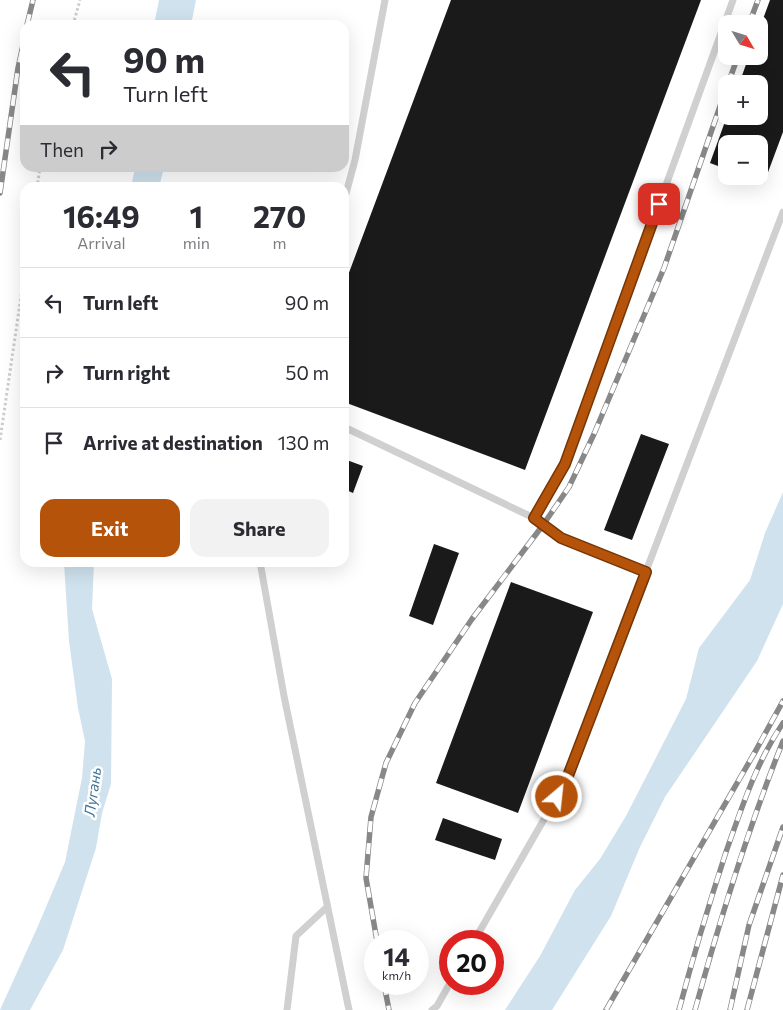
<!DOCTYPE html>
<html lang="en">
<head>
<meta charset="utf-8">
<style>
  body { margin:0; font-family:Commissioner,sans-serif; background:#f2f2f3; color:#2b2b33; height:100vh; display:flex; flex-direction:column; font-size:19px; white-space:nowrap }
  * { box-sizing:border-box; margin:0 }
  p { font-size:16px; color:#7c7c81 }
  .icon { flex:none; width:28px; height:28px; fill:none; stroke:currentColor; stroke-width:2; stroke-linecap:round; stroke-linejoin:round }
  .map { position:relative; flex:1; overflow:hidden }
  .panel { position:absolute; left:20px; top:182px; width:329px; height:385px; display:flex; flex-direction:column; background:#fff; border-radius:15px; box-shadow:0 5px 20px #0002 }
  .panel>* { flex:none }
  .hud { position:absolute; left:20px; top:20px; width:329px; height:152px; border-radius:15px; box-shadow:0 5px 20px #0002; background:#fff; color:#2b2b33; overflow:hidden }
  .needle { width:32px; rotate:128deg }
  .tools { position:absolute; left:718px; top:15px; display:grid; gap:10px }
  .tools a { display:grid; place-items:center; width:50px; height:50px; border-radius:10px; background:#fff; box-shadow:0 5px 20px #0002; font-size:25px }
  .speed { position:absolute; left:364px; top:930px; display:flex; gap:10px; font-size:25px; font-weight:700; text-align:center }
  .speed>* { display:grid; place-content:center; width:65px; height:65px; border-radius:50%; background:#fff; box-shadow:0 5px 20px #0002; line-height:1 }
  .speed small { font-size:12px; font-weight:400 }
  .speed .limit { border:8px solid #d22; background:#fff; color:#111 }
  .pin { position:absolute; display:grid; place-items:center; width:42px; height:42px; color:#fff; margin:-21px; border-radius:10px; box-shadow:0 2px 8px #0006 }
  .me { position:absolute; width:55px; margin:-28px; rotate:28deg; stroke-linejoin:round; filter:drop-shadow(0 0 4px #0008) }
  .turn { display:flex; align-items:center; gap:18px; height:105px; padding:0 20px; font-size:22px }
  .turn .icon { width:65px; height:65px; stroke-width:2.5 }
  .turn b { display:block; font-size:35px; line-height:42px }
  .then { display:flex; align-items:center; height:48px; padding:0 20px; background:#0003; gap:10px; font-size:19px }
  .eta { display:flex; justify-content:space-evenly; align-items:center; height:85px; text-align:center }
  .eta b { font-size:30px; font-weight:700; line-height:35px }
  .primary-button { display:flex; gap:10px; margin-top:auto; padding:10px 20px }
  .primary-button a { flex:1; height:58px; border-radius:15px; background:#b45309; color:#fff; font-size:20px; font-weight:700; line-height:58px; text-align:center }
  .primary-button a+a { background:#f2f2f3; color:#2b2b33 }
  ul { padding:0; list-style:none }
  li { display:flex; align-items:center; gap:15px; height:70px; padding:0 20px; border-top:1px solid #e1e1e2 }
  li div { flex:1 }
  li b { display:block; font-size:19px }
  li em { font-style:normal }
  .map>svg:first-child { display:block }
</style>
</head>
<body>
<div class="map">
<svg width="783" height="1010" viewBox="0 0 783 1010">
  <rect width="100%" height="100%" fill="#fff"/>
  <path fill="#cfe2ee" d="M159 0H196L191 25H154Z
    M135 168H164L159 187H131Z
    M783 492V604L757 661 665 797 640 847 611 916 552 1010H505L540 956 575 890 600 859 626 816 686 699 699 648 750 580 765 533Z
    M64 563H94L92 609 112 679 111 784 102 813 96 848 63 950 30 1010H0L38 926 65 862 82 778 85 741 78 708 69 641Z"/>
  <path fill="#1a1a1a" d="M451 0H701L525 470 344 402V286Z
    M770 0H783V132L764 183 746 176H759V144H726V169L710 163 727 116H759V84H739L749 56H759V30Z
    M641 434 669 444 632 540 604 530Z
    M344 459 363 466 353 493 344 489Z
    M434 544 459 553 433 625 409 616Z
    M511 582 593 612 518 813 436 783Z
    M443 818 502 839 495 860 435 840Z"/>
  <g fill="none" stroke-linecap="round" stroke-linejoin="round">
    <path stroke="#cdcdcd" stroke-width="3" stroke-dasharray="2.5 2.5" stroke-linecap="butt" d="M73 25 80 0
      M37 188 40 168
      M0 440 25 269"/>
    <path stroke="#d0d0d0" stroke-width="7" d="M344 201 355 160 385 0
      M344 427 534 518 561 538 646 572
      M534 518 565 464 733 0
      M260 562 284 696 349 1010
      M474 941 566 781 783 212
      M287 1010 296 936 327 907
      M432 1010 437 1006 450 983"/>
    <defs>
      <path id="rail" d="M749 24 758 0
        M27 25 33 0
        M728 84 738 56
        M0 193 18 68 25 36
        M377 941 366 878 371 817 386 763 415 703 472 619 543 525 569 487 594 434 664 268 726 89
        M384 984 389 1010
        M606 1010 755 752 783 701
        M679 1010C693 957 709 904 726 852 742 807 756 763 783 723
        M695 1010C720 919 748 829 783 741
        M730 1010 749 925 783 827
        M747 1010 783 875"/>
    </defs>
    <use href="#rail" stroke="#888" stroke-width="5.5"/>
    <use href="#rail" stroke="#fff" stroke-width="4" stroke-dasharray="11" stroke-linecap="butt"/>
  </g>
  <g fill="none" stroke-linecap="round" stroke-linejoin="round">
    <defs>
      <path id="route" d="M557 797 566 781 646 572 561 538 534 518 565 464 659 204"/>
    </defs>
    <use href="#route" stroke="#753606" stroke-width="12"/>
    <use href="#route" stroke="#b45309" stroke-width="9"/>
  </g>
  <g text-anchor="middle" stroke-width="5" stroke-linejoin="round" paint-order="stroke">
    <g font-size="15" font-style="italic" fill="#3f7597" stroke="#fff">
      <text transform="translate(93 792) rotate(-82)" y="5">Лугань</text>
    </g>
  </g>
</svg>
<div class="tools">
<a><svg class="needle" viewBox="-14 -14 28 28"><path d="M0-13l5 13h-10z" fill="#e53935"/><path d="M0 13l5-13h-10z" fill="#7c7c81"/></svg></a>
<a>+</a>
<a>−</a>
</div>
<div class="speed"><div>14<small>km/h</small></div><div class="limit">20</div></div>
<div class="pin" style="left:659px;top:204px;background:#d93025"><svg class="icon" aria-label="arrive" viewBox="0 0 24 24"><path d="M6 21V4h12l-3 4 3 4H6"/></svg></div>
<svg class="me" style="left:557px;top:797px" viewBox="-20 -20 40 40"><circle r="17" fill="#b45309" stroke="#fff" stroke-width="3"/><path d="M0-11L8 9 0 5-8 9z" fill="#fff"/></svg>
<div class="hud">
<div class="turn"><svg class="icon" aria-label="left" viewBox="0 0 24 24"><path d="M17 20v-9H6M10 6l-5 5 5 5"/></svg><div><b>90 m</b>Turn left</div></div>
<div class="then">Then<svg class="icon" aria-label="right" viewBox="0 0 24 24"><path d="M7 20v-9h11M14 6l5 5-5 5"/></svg></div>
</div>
<section class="panel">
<div class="eta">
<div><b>16:49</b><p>Arrival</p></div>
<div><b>1</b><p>min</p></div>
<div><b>270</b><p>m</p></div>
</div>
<ul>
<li><svg class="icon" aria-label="left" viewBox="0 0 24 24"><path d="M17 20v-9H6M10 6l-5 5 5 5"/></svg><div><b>Turn left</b></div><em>90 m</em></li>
<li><svg class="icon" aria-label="right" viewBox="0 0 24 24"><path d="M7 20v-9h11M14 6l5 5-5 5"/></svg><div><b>Turn right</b></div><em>50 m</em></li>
<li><svg class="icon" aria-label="arrive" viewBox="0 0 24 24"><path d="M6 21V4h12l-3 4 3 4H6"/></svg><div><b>Arrive at destination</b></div><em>130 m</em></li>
</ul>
<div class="primary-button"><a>Exit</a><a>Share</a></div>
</section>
</div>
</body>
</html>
